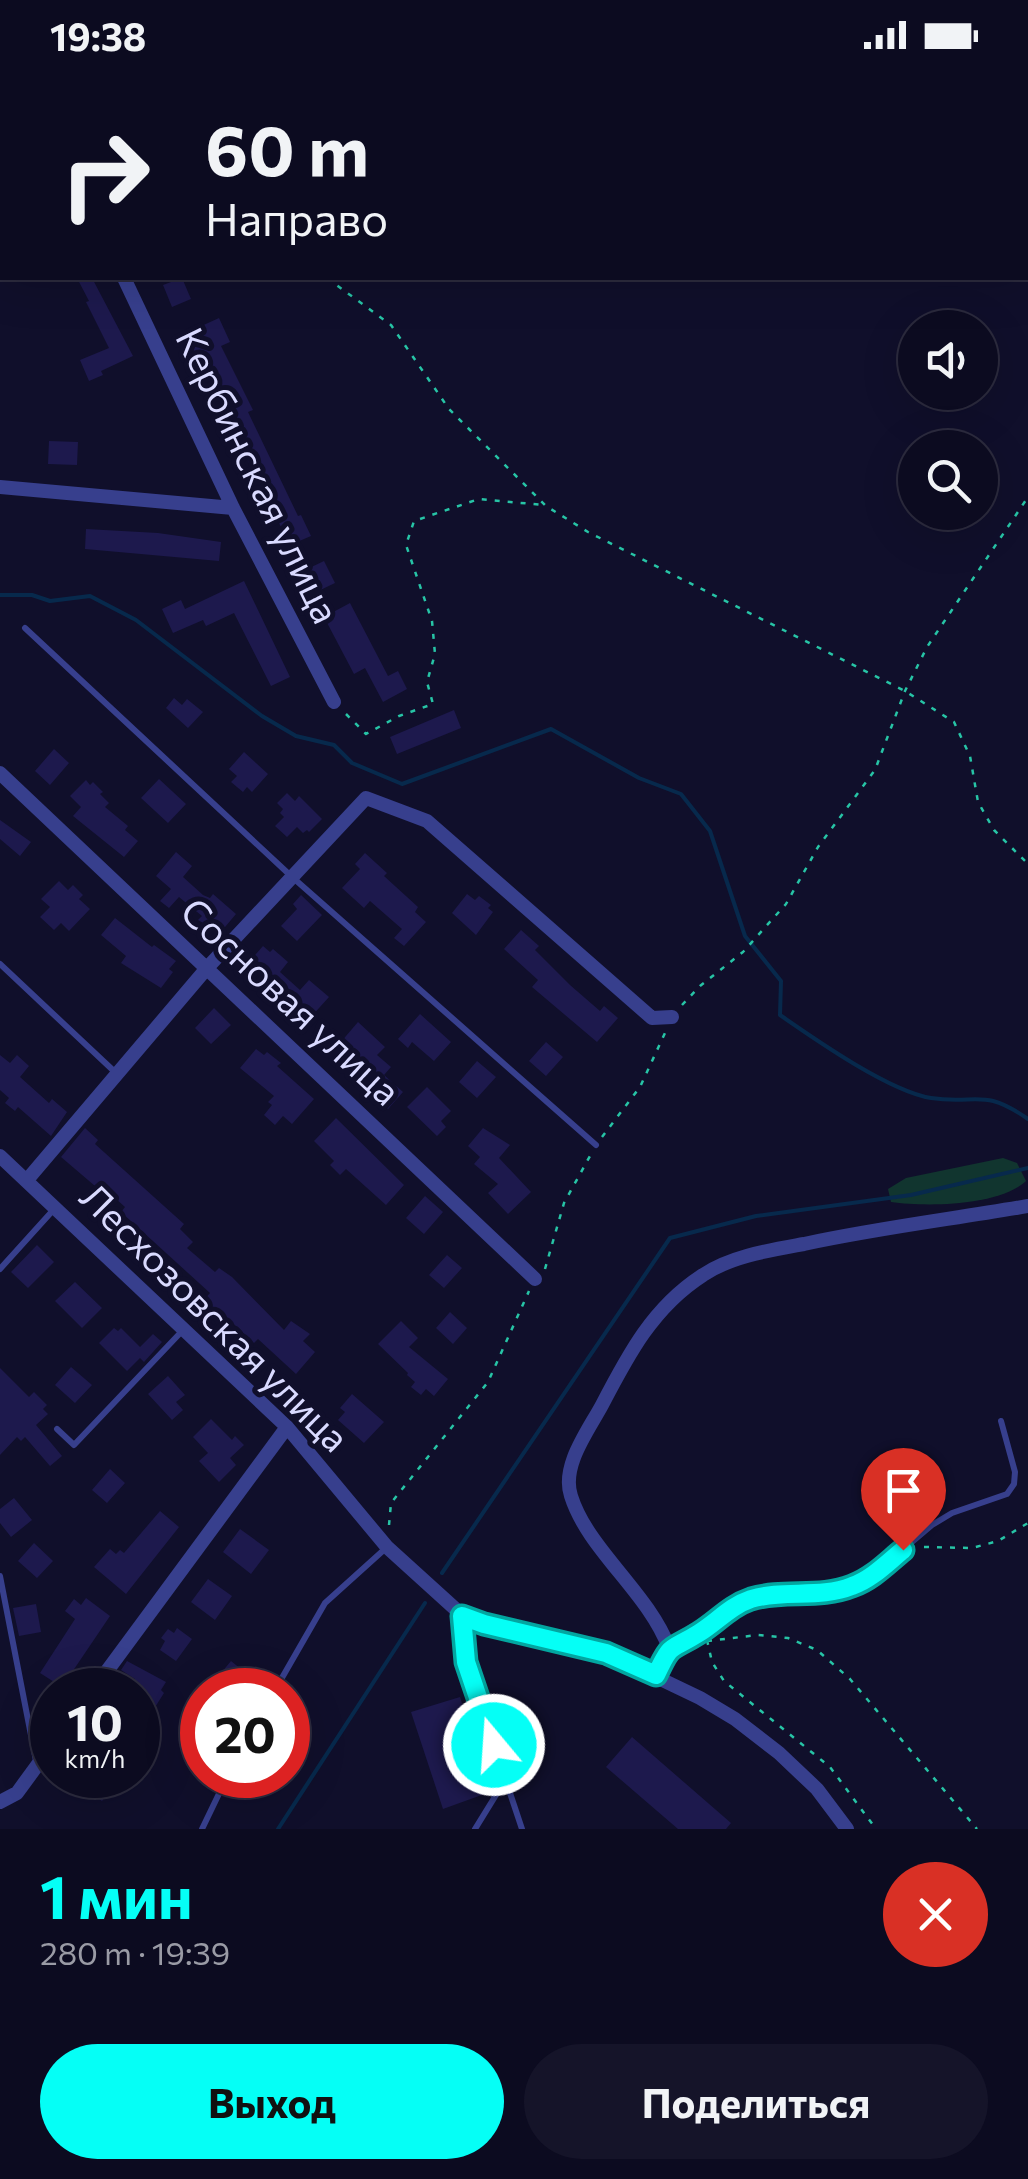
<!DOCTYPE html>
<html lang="ru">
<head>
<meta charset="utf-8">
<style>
  body { margin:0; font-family:Commissioner,sans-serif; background:#151429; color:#f1f3f6; height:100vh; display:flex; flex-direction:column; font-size:38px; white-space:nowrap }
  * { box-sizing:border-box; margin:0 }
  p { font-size:32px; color:#9a9ba5 }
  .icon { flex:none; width:55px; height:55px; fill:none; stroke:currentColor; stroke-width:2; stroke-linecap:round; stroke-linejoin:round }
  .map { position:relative; height:1759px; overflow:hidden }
  .details { display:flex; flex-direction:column; background:#0c0b20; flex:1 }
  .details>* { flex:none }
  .top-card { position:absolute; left:0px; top:0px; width:1030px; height:210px; box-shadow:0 10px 40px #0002,0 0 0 2px #2c2b3e; background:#0c0b20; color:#f1f3f6; overflow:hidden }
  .controls { position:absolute; left:898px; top:240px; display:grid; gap:20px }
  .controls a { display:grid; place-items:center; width:100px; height:100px; border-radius:50%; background:#0c0b20; box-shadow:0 10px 40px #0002,0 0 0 2px #2c2b3e; font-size:50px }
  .speed { position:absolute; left:30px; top:1598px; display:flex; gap:20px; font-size:50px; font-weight:700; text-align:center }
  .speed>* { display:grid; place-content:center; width:130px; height:130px; border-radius:50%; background:#0c0b20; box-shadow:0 10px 40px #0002,0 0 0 2px #2c2b3e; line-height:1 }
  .speed small { font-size:25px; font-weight:400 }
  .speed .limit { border:15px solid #d22; background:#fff; color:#111 }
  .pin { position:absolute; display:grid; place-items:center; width:85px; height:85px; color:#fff; margin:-102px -42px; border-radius:50% 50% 50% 0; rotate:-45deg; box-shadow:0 0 10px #0007 }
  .pin .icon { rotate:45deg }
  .me { position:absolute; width:110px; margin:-55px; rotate:342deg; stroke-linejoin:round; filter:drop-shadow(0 0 8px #0008) }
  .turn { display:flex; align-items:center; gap:35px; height:210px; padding:0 40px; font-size:45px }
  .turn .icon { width:130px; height:130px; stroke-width:2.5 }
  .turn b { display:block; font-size:70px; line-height:85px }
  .round { display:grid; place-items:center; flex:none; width:105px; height:105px; border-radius:52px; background:#151429 }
  .headline { display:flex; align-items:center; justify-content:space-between; height:170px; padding:0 40px }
  h1 { font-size:60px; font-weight:700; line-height:75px; color:#05fff6 }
  .primary-button { display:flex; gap:20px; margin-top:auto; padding:20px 40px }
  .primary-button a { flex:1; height:115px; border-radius:60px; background:#05fff6; color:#111; font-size:40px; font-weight:700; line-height:115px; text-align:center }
  .primary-button a+a { background:#151429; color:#f1f3f6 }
  .status { display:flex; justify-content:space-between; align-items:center; height:70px; padding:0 50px; background:#0c0b20; direction:ltr }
  .status svg { height:28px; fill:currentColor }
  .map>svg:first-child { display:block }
</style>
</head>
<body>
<div class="status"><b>19:38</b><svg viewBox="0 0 49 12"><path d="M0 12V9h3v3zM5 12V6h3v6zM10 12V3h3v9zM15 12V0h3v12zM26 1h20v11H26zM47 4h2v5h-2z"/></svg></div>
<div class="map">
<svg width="1028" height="1759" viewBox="0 0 1028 1759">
  <rect width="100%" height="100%" fill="#100f2b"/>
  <path fill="#11352f" d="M1003 1088 1017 1093 1026 1111C999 1136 927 1137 891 1132L888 1119 906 1108Z"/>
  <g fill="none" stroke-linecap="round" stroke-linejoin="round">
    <path stroke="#07294c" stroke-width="4" d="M0 525H32L50 531 90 526 136 550 262 646 296 666 334 675 352 693 402 714 551 659 639 708 681 724 710 761 745 866 781 911 780 945C816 970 889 1021 931 1028 978 1035 982 1017 1028 1049
      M442 1503 670 1168 756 1146 911 1125 1028 1098
      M278 1759 425 1533"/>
  </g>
  <path fill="#1d194d" d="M77 208H92L133 286 101 301 103 305 89 311 80 290 109 278 86 232 89 231Z
    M182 208 191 229 172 237 163 215Z
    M219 248 230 272 221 276 253 340 248 342 298 446 301 445 311 466 290 475 241 377 234 361 240 358 221 316 219 318 203 285 197 288 186 263Z
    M49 371 78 372 77 395 48 394Z
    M86 459 158 463 221 472 219 491 85 479Z
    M324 491 335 513 312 524 301 502Z
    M244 511 290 607 271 616 234 543 206 556 203 550 173 563 162 539 181 530 185 539Z
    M350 533 388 606 398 601 407 619 383 632 365 598 354 604 324 547Z
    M174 628 182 635 187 629 203 642 188 658 166 638Z
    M454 640 461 658 397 684 390 667Z
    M54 679 69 693 50 715 35 701Z
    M244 682 268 704 252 722 247 717 243 722 231 712 237 706 229 699Z
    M159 709 186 734 168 753 141 728Z
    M86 710 90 715 93 712 103 722 100 724 109 733 105 737 128 756 125 760 138 771 124 787 73 746 81 737 70 726Z
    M287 723 295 731 299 726 322 749 309 762 307 760 303 763 297 757 287 767 275 756 284 747 280 743 283 739 277 733Z
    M0 750 31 772 20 786 0 769Z
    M176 782 192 796 183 807 203 825 210 828 213 824 236 844 220 863 198 850 202 846 179 827 169 838 160 831 171 819 156 806Z
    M365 783 387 803 384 806 418 837 415 842 426 852 404 876 394 868 402 859 370 831 364 838 342 818 360 799 355 794Z
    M59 811 68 820 73 815 83 825 79 829 90 839 69 861 61 853 54 860 40 847 50 837 41 829Z
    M467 824 475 830 479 826 491 835 488 838 493 842 476 865 452 843Z
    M301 825 322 845 297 871 281 856 297 839 293 834Z
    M115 848 152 877 154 875 176 891 169 899 173 902 161 918 121 893 126 886 101 865Z
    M521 860 539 876 535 880 570 915 600 941 604 936 618 948 597 972 532 917 538 910 504 879Z
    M263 876 270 882 273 879 288 892 280 902 300 920 309 910 329 927 310 948 249 892Z
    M214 938 231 955 211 974 195 958Z
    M420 944 451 972 434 991 412 972 408 978 398 969Z
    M358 952 385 977 377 985 391 997 384 1005 403 1022 388 1039 359 1013 370 1000 340 973Z
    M546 972 563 987 546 1006 529 991Z
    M256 979 264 985 267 982 281 993 277 996 314 1029 292 1054 283 1046 275 1055 264 1045 272 1035 268 1032 274 1026 240 998Z
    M0 985 10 993 17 985 29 996 20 1007 49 1033 52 1029 67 1042 51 1066 18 1037 15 1041 5 1033 9 1028 0 1020Z
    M477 991 496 1007 477 1028 459 1012Z
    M427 1017 451 1041 441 1051 446 1057 437 1066 407 1037Z
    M336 1048 404 1115 386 1135 346 1099 340 1105 330 1095 334 1091 314 1071Z
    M85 1058 98 1070 95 1074 184 1154 180 1159 193 1172 187 1178 215 1202 219 1198 232 1207 284 1260 291 1251 310 1264 303 1271 315 1282 296 1304 258 1269 254 1273 218 1239 207 1251 195 1240 210 1223 121 1142 125 1137 105 1119 102 1122 61 1087Z
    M483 1058 510 1075 499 1088 531 1122 508 1144 488 1123 498 1114 474 1094 480 1087 468 1076Z
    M425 1126 443 1142 424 1164 406 1148Z
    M37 1175 54 1192 28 1218 11 1202Z
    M447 1185 462 1198 444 1218 429 1205Z
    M75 1212 102 1238 82 1258 55 1231Z
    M450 1242 467 1258 453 1274 436 1258Z
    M401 1251 418 1268 409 1277 448 1309 434 1326 426 1319 421 1325 411 1317 415 1312 407 1305 408 1303 378 1274Z
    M114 1258 118 1261 121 1258 140 1277 153 1264 162 1272 144 1292 140 1288 127 1301 99 1273Z
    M71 1297 92 1315 75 1333 55 1315Z
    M0 1298 29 1327 34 1322 47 1335 43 1339 48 1344 36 1355 62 1386 50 1396 25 1367 21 1371 17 1367 0 1385Z
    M168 1306 185 1325 176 1332 183 1340 172 1350 148 1324Z
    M352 1324 384 1352 364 1373 338 1350 345 1342 340 1338Z
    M211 1349 232 1370 235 1366 244 1375 230 1388 236 1395 219 1412 199 1391 208 1383 193 1367Z
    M110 1399 125 1413 107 1433 92 1420Z
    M14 1428 32 1450 11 1467 0 1453V1439Z
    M160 1441 179 1457 126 1524 94 1497 110 1479 116 1484 120 1480 124 1483Z
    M240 1459 269 1480 251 1504 223 1482Z
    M34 1473 53 1491 37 1508 18 1491Z
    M208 1509 232 1526 215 1550 191 1532Z
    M86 1528 110 1546 62 1617 40 1603 75 1549 65 1541 74 1529 81 1535Z
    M36 1534 41 1562 19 1566 13 1538Z
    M177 1558 192 1569 176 1591 160 1580 165 1571 161 1568 168 1559 174 1563Z
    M127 1591 166 1612 161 1620 164 1623 152 1642 148 1639 138 1654V1620H127L135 1609 121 1600Z
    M231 1591 252 1608 242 1620H207Z
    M460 1627 477 1680 487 1677 491 1688 480 1691 490 1722 443 1739 411 1642Z
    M632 1667 731 1753 726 1759H678L606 1697Z
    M84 1705H107L116 1712 102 1731 78 1713Z"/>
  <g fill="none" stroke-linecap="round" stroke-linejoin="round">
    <path stroke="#27c4a6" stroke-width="2.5" stroke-dasharray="5 8" stroke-linecap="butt" d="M191 0 192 2
      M327 208 391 255 449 339 546 436 588 462 905 621 954 652 970 686 978 732 994 760 1028 794
      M346 644 366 664 399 646 433 634 427 612 435 584 432 551 406 475 414 451 479 429 543 435
      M682 935 700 916 743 882 786 834 818 777 875 700 905 621 927 577 1028 427
      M602 1067 640 1017 665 963
      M545 1199 564 1133 590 1086
      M389 1455 391 1433 488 1312 529 1221
      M924 1477 972 1478 998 1471 1028 1453
      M707 1570 712 1592 724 1611 830 1697 876 1759
      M707 1571 758 1565 788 1568 817 1580 850 1609 977 1759"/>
    <path stroke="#373f8d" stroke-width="6" d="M25 558 291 806 596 1075
      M0 894 116 1003
      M0 1199 56 1137
      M57 1359 74 1375 184 1259
      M0 1506 36 1691
      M462 1545 466 1591 522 1759
      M670 1578 699 1563 726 1541 748 1530 855 1515 873 1505 932 1455 952 1443 1007 1424 1014 1414 1015 1402 1001 1351
      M275 1620 325 1533 386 1478
      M202 1759 228 1705
      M475 1759 504 1712"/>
    <path stroke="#373f8d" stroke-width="14" d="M25 0 27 2
      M0 117 2 111
      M124 208 233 438 334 632
      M0 417 233 438
      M0 703 535 1209
      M0 1086 287 1357 387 1477 462 1545 484 1554 606 1583 700 1628 735 1649 779 1683 817 1719 847 1759
      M27 1110 207 898 366 728 427 751 652 948 672 947
      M656 1605 669 1578C648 1522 588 1480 571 1426 561 1396 588 1361 602 1335 628 1285 653 1237 703 1205 731 1186 771 1180 804 1174 878 1158 953 1149 1028 1136
      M93 1620 287 1357
      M0 1732 17 1723 52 1675"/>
  </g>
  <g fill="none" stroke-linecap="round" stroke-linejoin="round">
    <defs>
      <path id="route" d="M494 1675 466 1592 462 1546 484 1554 606 1583 656 1605C672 1571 669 1582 699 1563 717 1552 730 1536 751 1529 784 1519 820 1529 852 1516 872 1509 887 1493 903 1480"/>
    </defs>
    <use href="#route" stroke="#03a6a0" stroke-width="25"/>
    <use href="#route" stroke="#05fff6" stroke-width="18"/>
  </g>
  <g text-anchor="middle" stroke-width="10" stroke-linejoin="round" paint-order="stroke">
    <g font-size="38" fill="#d9daff" stroke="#100f2b">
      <text transform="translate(257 406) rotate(64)" y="13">Кербинская улица</text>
      <text transform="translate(290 932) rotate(43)" y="13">Сосновая улица</text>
      <text transform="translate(214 1248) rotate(45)" y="13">Лесхозовская улица</text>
    </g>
  </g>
</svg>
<div class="controls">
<a><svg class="icon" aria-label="sound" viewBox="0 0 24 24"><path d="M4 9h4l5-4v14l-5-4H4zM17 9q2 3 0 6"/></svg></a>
<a><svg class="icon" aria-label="search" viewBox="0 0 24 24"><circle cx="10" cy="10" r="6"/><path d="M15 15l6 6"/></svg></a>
</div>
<div class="speed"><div>10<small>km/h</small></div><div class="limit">20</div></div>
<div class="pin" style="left:903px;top:1480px;background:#d93025"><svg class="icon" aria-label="arrive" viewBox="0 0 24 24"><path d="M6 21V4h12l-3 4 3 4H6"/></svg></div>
<svg class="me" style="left:494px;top:1675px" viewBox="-20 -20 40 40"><circle r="17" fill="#05fff6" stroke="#fff" stroke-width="3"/><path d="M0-11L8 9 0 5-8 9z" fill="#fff"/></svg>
<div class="top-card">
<div class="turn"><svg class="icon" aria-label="right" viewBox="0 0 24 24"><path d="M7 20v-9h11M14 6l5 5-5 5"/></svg><div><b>60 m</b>Направо</div></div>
</div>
</div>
<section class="details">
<div class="headline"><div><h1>1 мин</h1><p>280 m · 19:39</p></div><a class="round" style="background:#d93025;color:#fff"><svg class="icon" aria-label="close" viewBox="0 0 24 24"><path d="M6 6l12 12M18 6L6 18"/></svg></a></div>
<div class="primary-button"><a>Выход</a><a>Поделиться</a></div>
</section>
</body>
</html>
